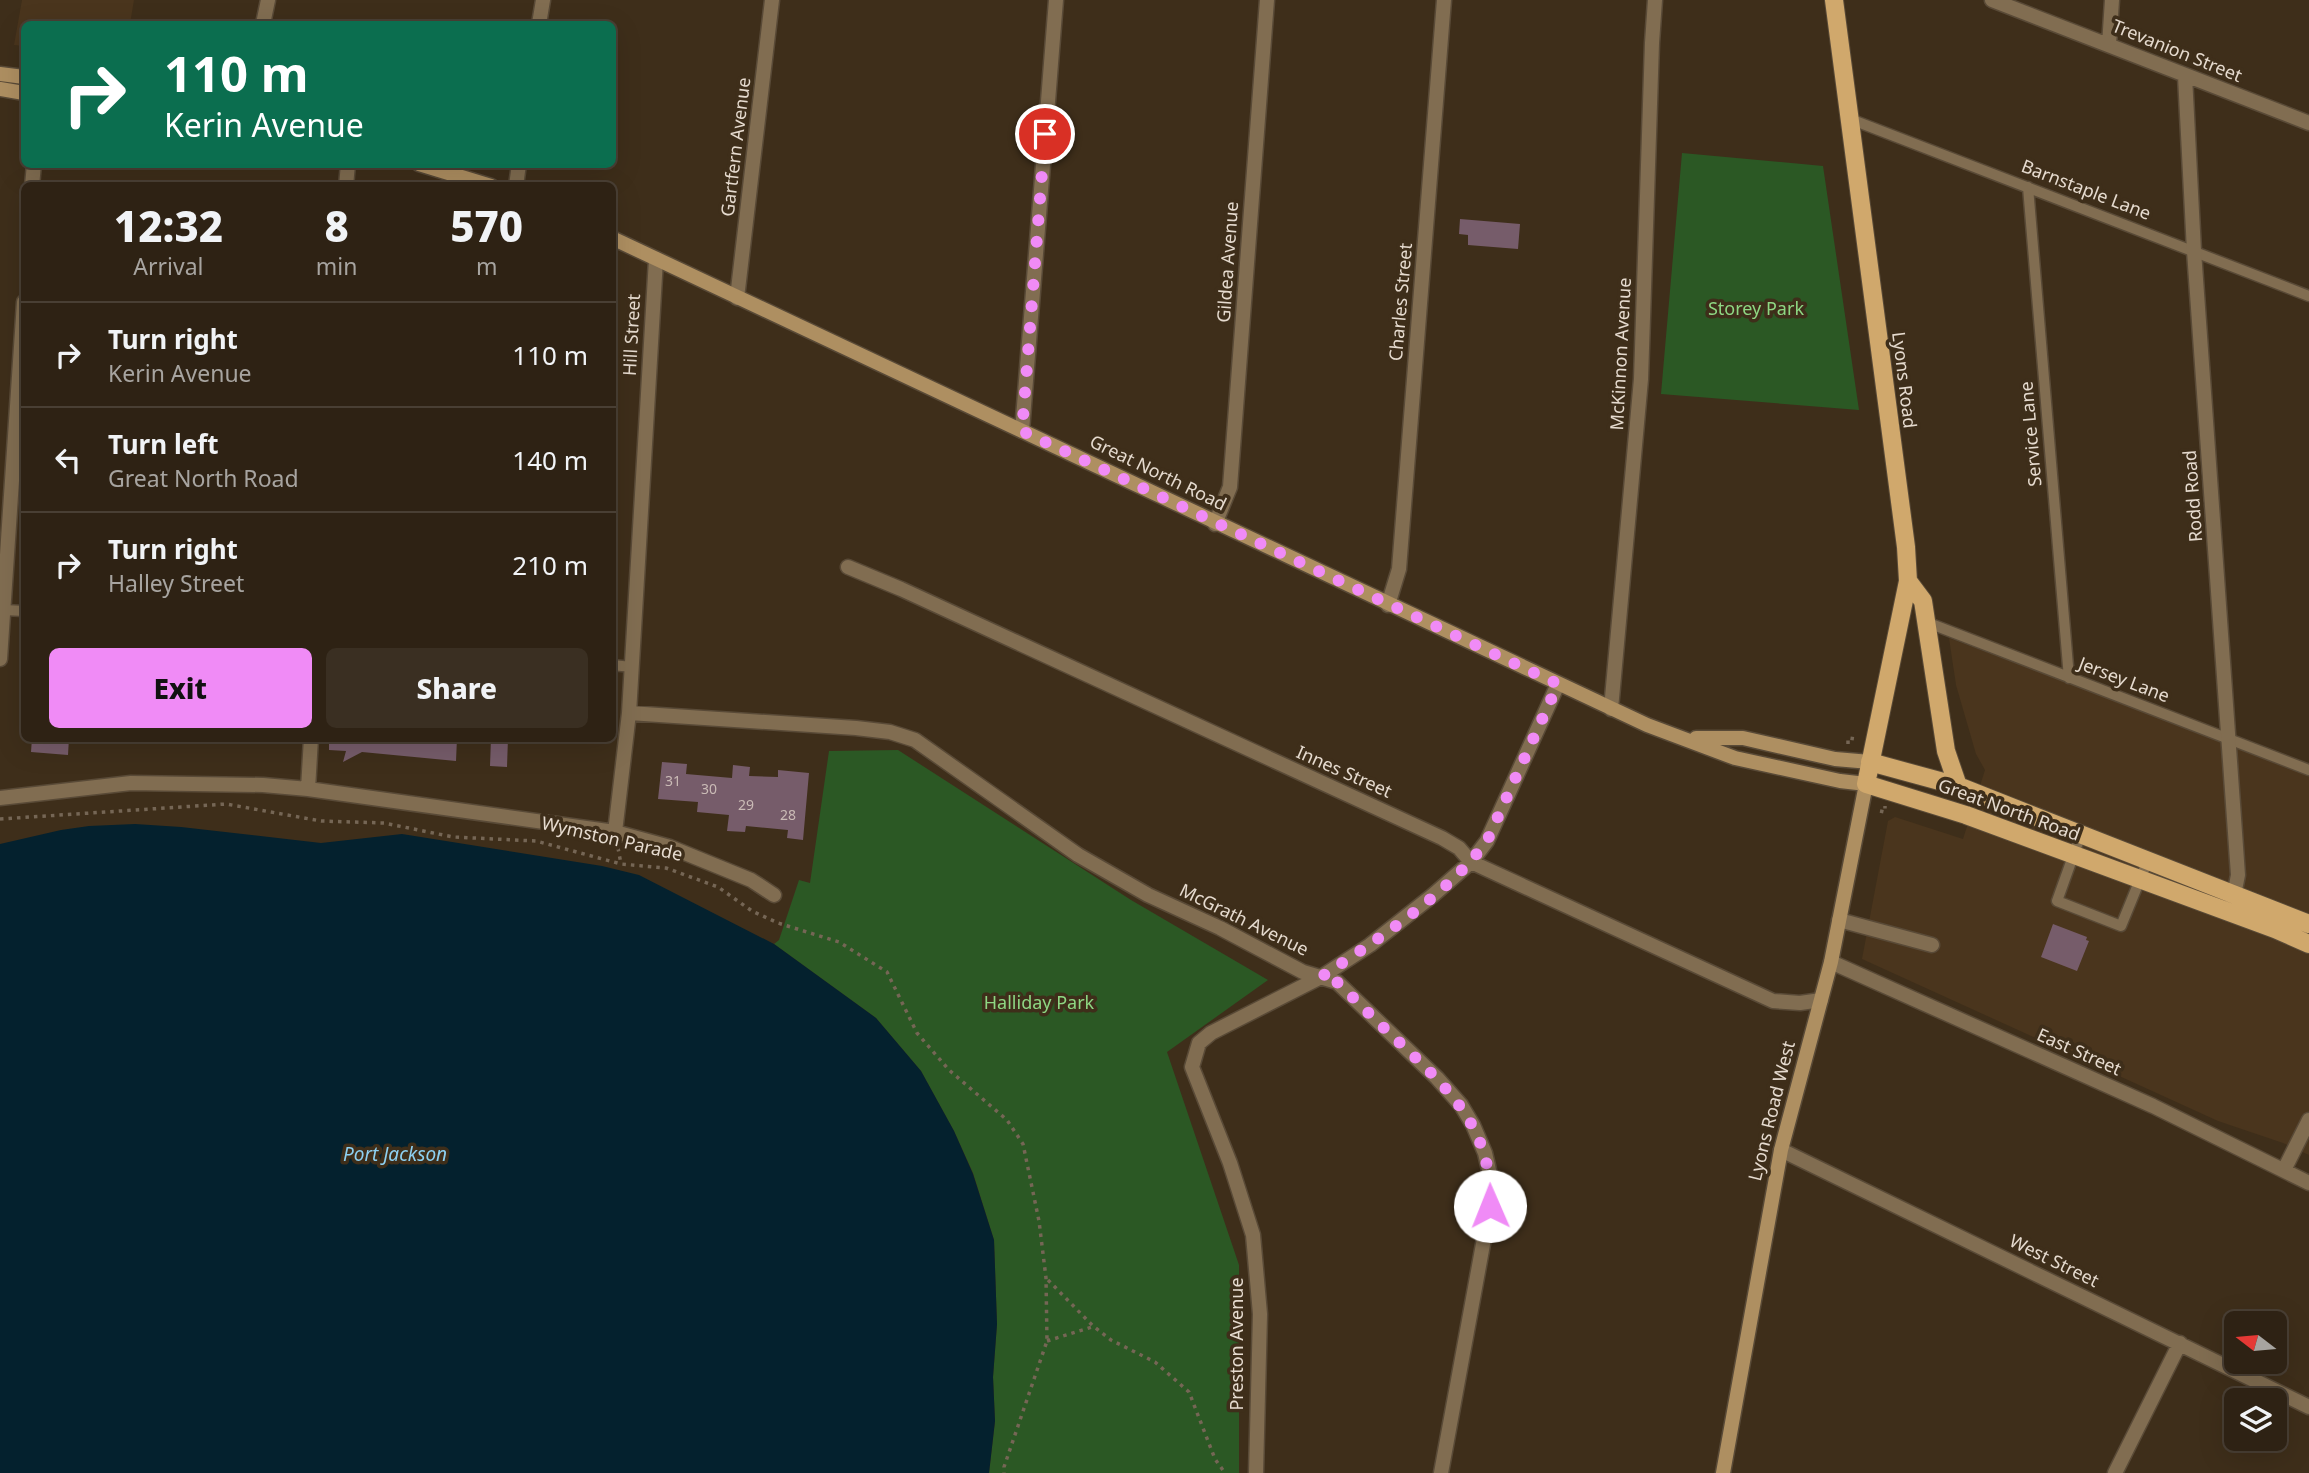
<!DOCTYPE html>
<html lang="en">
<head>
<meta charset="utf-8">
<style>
  body { margin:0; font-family:"Noto Sans",sans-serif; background:#3a2f22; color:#f1f3f6; height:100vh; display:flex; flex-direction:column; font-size:26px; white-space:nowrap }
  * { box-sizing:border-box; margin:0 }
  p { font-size:23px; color:#a7a4a0 }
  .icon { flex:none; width:38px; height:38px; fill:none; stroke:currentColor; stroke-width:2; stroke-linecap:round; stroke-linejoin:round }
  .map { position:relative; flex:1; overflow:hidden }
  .side { position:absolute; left:21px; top:182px; width:595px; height:560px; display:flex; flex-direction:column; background:#2e2214; border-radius:10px; box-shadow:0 7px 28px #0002,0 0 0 2px #493f34 }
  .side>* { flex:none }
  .banner { position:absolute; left:21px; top:21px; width:595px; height:147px; border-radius:10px; box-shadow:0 7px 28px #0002,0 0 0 2px #493f34; background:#0b6e4f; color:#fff; overflow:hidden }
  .needle { width:46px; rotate:286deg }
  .fabs { position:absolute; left:2224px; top:1311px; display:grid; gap:14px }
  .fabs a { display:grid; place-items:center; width:63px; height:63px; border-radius:10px; background:#2e2214; box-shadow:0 7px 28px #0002,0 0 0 2px #493f34; font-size:35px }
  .pin { position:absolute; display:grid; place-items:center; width:60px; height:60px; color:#fff; margin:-30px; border:4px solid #fff; border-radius:50%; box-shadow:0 2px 7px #0007 }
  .me { position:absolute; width:77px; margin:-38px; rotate:359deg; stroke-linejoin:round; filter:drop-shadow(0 0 5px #0008) }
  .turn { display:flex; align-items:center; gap:24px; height:147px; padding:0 28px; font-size:32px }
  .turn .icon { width:91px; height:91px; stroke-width:2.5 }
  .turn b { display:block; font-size:49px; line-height:60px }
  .eta { display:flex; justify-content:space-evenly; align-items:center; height:119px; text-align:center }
  .eta b { font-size:42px; font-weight:800; line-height:49px }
  .action { display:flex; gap:14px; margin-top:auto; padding:14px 28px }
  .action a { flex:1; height:80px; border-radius:10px; background:#f08bf6; color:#111; font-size:28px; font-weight:800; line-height:80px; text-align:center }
  .action a+a { background:#3a2f22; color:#f1f3f6 }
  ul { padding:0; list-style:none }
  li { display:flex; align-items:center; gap:21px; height:105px; padding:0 28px; border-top:2px solid #493f34 }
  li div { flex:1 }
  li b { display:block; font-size:26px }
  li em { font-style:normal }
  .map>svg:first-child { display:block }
</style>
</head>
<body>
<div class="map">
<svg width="2309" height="1473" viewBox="0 0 2309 1473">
  <rect width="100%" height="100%" fill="#3e2e1a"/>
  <path fill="#4a351d" d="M22 0H134L130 24H24V46L14 45Z
    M1949 638 2309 773V1155L2283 1143 2218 1121 1862 959 1888 821 1895 817 1963 839 1985 770 1976 754 1956 685Z"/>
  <path fill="#2b5824" d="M1682 153 1823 166 1859 410 1661 394Z
    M898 750 1131 900 1268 980 1167 1052 1239 1265V1473H989L995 1421 993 1377 997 1324 994 1240 973 1173 954 1131 921 1071 876 1018 774 944 779 940 799 880 810 883 829 751Z"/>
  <path fill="#04212e" d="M135 824 181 827 321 843 402 834 602 866 639 875 774 944 876 1018 921 1071 954 1131 973 1174 994 1240 997 1324 993 1377 995 1421 989 1473H0V844L61 830 89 826Z"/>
  <path fill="#765c6a" d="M1460 219 1520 224 1518 249 1468 245V235L1459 234Z
    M32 738H69L68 755 31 752Z
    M329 738H457L456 761 362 752 343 762 346 751 329 750Z
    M491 738H508L507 767 490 766Z
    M662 762 687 764 686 774 732 778 733 765 750 767 749 776 778 777V770L809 773 803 840 787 838 788 830 746 826 745 832 727 831 729 815 697 812 698 802 658 799Z
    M2053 924 2087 937 2086 940 2089 941 2077 971 2041 957Z"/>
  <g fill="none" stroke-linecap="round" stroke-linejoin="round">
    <defs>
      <path id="service" d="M1850 119 2309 296
        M2028 187 2069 678
        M4 610 24 611
        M1926 622 2309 770
        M612 665 632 667
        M2081 834 2057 901 2121 926 2148 860"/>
      <path id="minor" d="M1992 0 2309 123
        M263 24 268 0
        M539 24 543 0
        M2109 45 2112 0
        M2185 76 2194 251 2238 875 2232 905
        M32 186 34 164
        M346 186 348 164
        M516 186 519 164
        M737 298 772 0
        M1022 431 1056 0
        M1215 524 1230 487 1267 0
        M848 567 901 589 1442 838 1459 848 1471 862 1773 1001 1800 1003 1821 1000
        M1388 605 1399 569 1444 0
        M0 659 24 302
        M1611 709 1641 379 1652 43 1655 0
        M629 713 856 728 890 732 915 740 1078 855 1148 895 1220 928 1303 972 1337 982 1437 1078 1461 1105 1473 1125 1485 1153 1489 1170 1490 1206 1441 1473
        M308 789 311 738
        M0 798 131 783 263 785 308 789 615 832 670 847 751 880 774 895
        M615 832 629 713 656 259
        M1839 920 1932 945
        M1831 962 2153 1106 2309 1183
        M1781 1150 2309 1407
        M2284 1170 2309 1120
        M1256 1473 1260 1314 1253 1235 1230 1163 1192 1067 1199 1043 1211 1033 1321 977 1370 945 1432 896 1471 862 1487 841 1558 684
        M2115 1473 2180 1343"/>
      <path id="secondary" d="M0 74 24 77
        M0 89 24 93
        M419 164 491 186
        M612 238 1647 725 1735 758 1840 781 1866 784 1831 962 1781 1150 1723 1473
        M1696 738H1743L1835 759 1870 762"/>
      <path id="primary" d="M1834 0 1906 547 1908 581 1866 784 1966 815 2275 929 2309 944
        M1908 581 1923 601 1946 751 1958 786
        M1870 762 1958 786 2309 924"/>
    </defs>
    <use href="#service" stroke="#594a37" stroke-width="13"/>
    <use href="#minor" stroke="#594a37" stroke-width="17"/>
    <use href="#secondary" stroke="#594a37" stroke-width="17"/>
    <use href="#primary" stroke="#594a37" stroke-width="20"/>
    <path stroke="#756655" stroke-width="3.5" stroke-dasharray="3.5 5" stroke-linecap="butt" d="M1848 744V738L1855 739
      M1880 811 1885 812V806
      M0 819 226 804 321 821 384 823 453 837 536 841 621 864 666 868 718 887 752 911 778 923 839 942 887 972 917 1033 949 1070 1007 1120 1023 1144 1039 1221 1046 1278 1047 1341 1004 1467V1473
      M618 848 621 864
      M1048 1280 1093 1326 1111 1340 1155 1362 1189 1392 1215 1459 1225 1473
      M1047 1341 1092 1327"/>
    <use href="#service" stroke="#816d51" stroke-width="10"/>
    <use href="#minor" stroke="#816d51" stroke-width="14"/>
    <use href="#secondary" stroke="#ae8f61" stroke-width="14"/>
    <use href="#primary" stroke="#d0a86c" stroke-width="18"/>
  </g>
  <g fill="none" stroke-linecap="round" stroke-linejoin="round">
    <path stroke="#f08bf6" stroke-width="12" stroke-dasharray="0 21.6" d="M1045 134 1022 431 1558 684 1487 841C1446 896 1378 939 1321 977L1337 982C1358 1002 1378 1023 1400 1043 1451 1091 1493 1130 1490 1206"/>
  </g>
  <g text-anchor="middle" stroke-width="7" stroke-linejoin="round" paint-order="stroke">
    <g font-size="14" fill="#cabbb6">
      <text x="673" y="786">31</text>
      <text x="709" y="794">30</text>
      <text x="746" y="810">29</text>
      <text x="788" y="820">28</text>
    </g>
    <g font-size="18" fill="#e6dbcf" stroke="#3e2e1a">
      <text transform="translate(2177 51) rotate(22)" y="6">Trevanion Street</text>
      <text transform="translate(736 147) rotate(-83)" y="6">Gartfern Avenue</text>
      <text transform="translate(2086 190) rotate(21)" y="6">Barnstaple Lane</text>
      <text transform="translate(1228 262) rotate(-86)" y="6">Gildea Avenue</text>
      <text transform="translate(1401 302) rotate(-85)" y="6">Charles Street</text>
      <text transform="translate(632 335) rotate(-87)" y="6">Hill Street</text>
      <text transform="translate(1621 354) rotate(-87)" y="6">McKinnon Avenue</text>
      <text transform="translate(1904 380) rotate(83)" y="6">Lyons Road</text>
      <text transform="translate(2031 434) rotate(-95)" y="6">Service Lane</text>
      <text transform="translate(1158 473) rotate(26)" y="6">Great North Road</text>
      <text transform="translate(2193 496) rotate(-94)" y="6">Rodd Road</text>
      <text transform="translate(2124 680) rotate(21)" y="6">Jersey Lane</text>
      <text transform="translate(1344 772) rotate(24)" y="6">Innes Street</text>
      <text transform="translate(2009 810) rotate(20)" y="6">Great North Road</text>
      <text transform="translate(612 839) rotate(13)" y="6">Wymston Parade</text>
      <text transform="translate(1244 920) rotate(26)" y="6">McGrath Avenue</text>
      <text transform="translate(2079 1052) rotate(24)" y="6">East Street</text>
      <text transform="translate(1772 1111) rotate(-76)" y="6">Lyons Road West</text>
      <text transform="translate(2054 1261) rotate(26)" y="6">West Street</text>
      <text transform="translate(1237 1344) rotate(-90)" y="6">Preston Avenue</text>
    </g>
    <g font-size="18" fill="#8ed783" stroke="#3e2e1a">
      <text x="1756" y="315">Storey Park</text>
      <text x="1039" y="1009">Halliday Park</text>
    </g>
    <g font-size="19" font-style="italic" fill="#8dd0f1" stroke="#3e2e1a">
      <text x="395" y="1161">Port Jackson</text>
    </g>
  </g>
</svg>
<div class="fabs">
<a><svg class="needle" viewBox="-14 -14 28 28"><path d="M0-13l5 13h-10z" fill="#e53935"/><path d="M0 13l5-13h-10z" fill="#a7a4a0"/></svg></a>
<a><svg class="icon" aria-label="layers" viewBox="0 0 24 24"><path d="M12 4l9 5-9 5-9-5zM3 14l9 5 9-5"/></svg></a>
</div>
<div class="pin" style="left:1045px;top:134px;background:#d93025"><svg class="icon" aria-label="arrive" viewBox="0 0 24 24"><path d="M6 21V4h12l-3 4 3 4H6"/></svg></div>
<svg class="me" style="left:1490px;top:1206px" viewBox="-20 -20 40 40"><circle r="19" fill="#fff"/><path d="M0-13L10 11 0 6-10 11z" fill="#f08bf6"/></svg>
<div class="banner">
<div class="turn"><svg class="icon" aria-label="right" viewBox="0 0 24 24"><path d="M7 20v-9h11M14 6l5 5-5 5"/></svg><div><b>110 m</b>Kerin Avenue</div></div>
</div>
<section class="side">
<div class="eta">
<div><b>12:32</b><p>Arrival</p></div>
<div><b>8</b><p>min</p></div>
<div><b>570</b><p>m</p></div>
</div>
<ul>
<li><svg class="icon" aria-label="right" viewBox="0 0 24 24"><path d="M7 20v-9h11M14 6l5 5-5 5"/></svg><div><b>Turn right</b><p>Kerin Avenue</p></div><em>110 m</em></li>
<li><svg class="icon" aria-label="left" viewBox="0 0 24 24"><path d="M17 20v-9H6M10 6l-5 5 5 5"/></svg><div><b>Turn left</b><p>Great North Road</p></div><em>140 m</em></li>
<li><svg class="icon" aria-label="right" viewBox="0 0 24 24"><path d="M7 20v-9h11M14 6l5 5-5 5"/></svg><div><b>Turn right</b><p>Halley Street</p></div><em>210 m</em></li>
</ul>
<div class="action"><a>Exit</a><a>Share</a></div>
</section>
</div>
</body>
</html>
